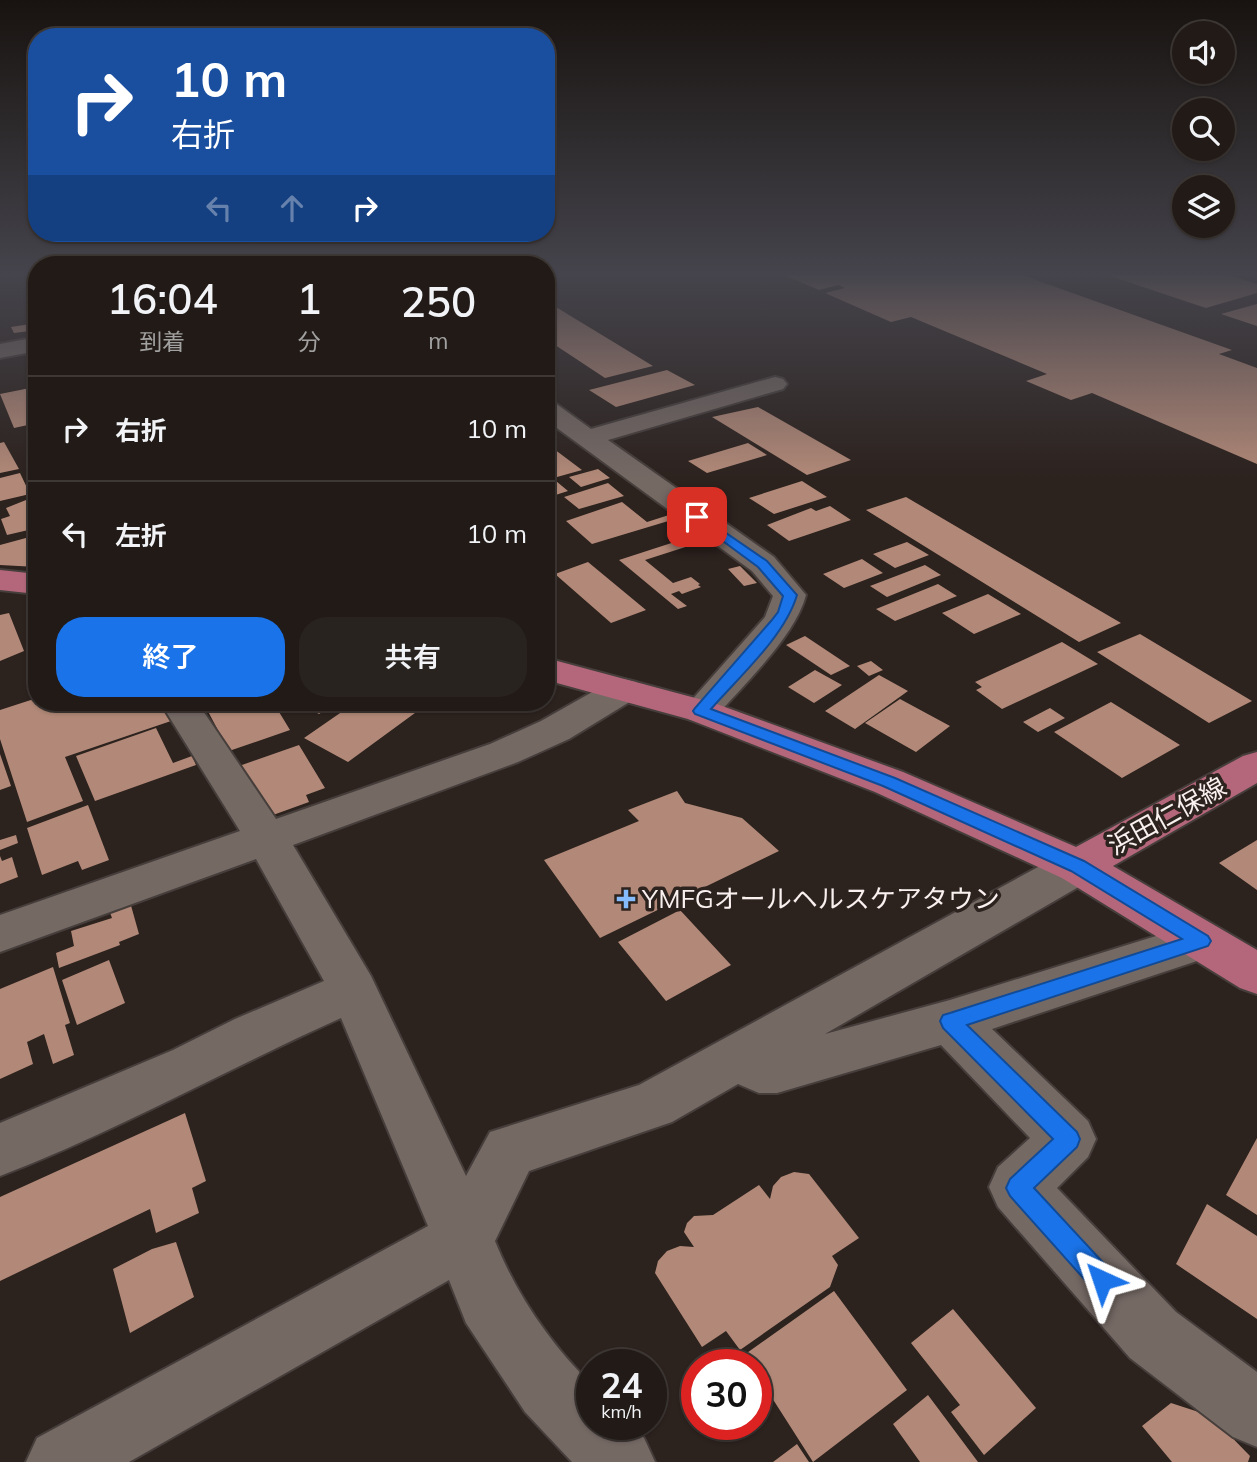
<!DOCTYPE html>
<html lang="ja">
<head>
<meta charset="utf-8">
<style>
  body { margin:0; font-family:Mulish,"Noto Sans JP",sans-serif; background:#29231f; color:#f1f3f6; height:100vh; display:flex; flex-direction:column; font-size:26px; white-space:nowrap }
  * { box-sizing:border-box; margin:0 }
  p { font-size:23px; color:#a2a1a1 }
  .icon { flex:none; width:38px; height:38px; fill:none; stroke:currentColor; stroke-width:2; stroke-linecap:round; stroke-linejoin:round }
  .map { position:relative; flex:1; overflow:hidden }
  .sheet { position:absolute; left:28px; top:256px; width:527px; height:455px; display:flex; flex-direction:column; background:#211a16; border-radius:28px; box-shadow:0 2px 5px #0004,0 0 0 2px #3e3835 }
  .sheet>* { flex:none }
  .guide { position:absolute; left:28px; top:28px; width:527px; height:214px; border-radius:28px; box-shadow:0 2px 5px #0004,0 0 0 2px #3e3835; background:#1a4fa0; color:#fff; overflow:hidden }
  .tools { position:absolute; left:1172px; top:21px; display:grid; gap:14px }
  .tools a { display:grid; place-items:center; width:63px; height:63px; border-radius:50%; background:#211a16; box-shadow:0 2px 5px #0004,0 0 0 2px #3e3835; font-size:35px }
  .speed { position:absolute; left:576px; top:1349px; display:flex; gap:14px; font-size:35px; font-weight:700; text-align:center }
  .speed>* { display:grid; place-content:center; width:91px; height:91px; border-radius:50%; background:#211a16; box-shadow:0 2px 5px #0004,0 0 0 2px #3e3835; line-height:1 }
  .speed small { font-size:18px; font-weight:400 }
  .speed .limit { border:10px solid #d22; background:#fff; color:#111 }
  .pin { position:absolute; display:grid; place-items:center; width:60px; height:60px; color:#fff; margin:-30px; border-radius:14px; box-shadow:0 4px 10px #0006 }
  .me { position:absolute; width:77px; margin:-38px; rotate:318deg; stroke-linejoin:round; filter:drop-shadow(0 0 5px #0008) }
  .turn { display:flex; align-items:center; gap:24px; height:147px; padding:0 28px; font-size:32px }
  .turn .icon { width:91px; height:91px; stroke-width:2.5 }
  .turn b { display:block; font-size:49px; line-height:60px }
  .lanes { display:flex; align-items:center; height:66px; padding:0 28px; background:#0003; justify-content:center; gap:35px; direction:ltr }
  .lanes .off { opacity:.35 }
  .eta { display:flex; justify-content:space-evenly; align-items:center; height:119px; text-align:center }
  .eta b { font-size:42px; font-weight:600; line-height:49px }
  .action { display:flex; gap:14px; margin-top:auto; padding:14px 28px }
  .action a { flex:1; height:80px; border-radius:28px; background:#1a73e8; color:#fff; font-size:28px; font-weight:600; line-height:80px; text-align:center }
  .action a+a { background:#29231f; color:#f1f3f6 }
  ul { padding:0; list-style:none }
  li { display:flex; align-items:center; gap:21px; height:105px; padding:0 28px; border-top:2px solid #3e3835 }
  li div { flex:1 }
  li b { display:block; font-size:26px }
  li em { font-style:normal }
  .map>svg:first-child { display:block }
</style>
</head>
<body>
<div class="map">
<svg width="1257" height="1462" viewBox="0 0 1257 1462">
  <rect width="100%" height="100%" fill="#2c221e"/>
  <path fill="#b28978" d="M784 275H1022L1232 350 1219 354 1257 368V464L1092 393 1071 400 1026 381 1047 374 911 317 891 322 825 293 845 288 838 285 819 290Z
    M1107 275H1228L1257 284V293L1206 308Z
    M546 301 653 366 605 378 546 339Z
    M1257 304V326L1221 314Z
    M37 323V330L14 333 11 327Z
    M667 370 695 385 616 407 589 390Z
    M30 388 37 400V423L14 428 0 394Z
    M758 407 851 460 807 475 712 417Z
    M4 442 19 469 0 473V443Z
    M546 443 582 470 557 477 546 468Z
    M748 443 767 455 707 473 688 461Z
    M598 469 610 478 581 487 569 477Z
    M20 473 30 494 0 501V478Z
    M556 481 568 491 546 498V484Z
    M802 481 827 497 774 514 749 498Z
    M608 483 624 496 579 509 564 497Z
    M906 497 1121 623 1079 642 866 510Z
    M31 498 37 510V528L7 535 1 519 10 516 6 508Z
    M622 502 647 522 669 515 675 519 592 544 566 521Z
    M830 506 851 520 789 541 767 525 811 508 816 511Z
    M37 535V567L0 565V545Z
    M693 536 701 542 645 560 673 583 691 577 700 584 698 585 701 587 682 594 679 591 671 594 687 606 678 609 619 560Z
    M907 542 929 555 895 568 873 554Z
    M862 559 883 573 844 588 823 574Z
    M588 562 646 610 611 623 555 574Z
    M925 565 941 575 887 597 870 586Z
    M740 566 757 583 744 586 728 569Z
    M938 584 957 596 895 621 876 609Z
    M988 594 1021 614 974 634 942 613Z
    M9 613 24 651 0 661V615Z
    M1140 634 1252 701 1209 723 1097 652Z
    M805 636 850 666 831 675 786 645Z
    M1062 642 1098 664 1002 709 976 690 982 687 975 682Z
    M871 661 883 670 869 676 857 666Z
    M815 670 842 685 814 703 788 687Z
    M879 675 908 691 855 729 825 711Z
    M37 698V702H161L171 721 65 757 83 801 27 822 0 739V710Z
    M900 699 950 726 916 752 865 723Z
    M203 702H273L290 730 229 751Z
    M297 702H338L319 714Z
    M356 702H430L348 762 304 738Z
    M1111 702 1180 745 1122 778 1054 732Z
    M1050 708 1065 718 1038 732 1023 722Z
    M156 728 173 763 192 756 196 765 95 801 76 756Z
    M299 745 325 788 306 795 309 802 273 815 266 803 260 805 239 766Z
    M0 754 11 786 0 790Z
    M677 791 685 803 742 818 779 851 600 938 544 860 639 821 628 810Z
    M88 805 109 860 82 870 78 861 42 875 27 828Z
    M16 835 18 843 0 850V840Z
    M1257 840V890L1219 863Z
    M0 856 2 861 12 857 18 877 0 884Z
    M130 902 139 934 119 942 120 945 59 968 56 953 74 946 71 931 112 918 109 910Z
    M680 910 731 965 666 1001 618 942Z
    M109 960 125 1003 77 1025 62 980Z
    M53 967 70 1023 65 1025 74 1055 53 1064 44 1034 27 1042 33 1064 0 1079V989Z
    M185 1113 206 1181 192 1188 199 1213 156 1233 150 1209 0 1281V1197Z
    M1257 1138V1215L1226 1195Z
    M794 1172 809 1174 859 1238 832 1256 838 1265 830 1287 740 1350 726 1331 702 1347 655 1273 658 1261 667 1251 680 1246 694 1247 684 1232 687 1223 694 1216 713 1215 759 1185 770 1199 773 1186 781 1177Z
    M1207 1204 1257 1236V1319L1176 1264Z
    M176 1242 194 1297 130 1333 113 1269 152 1249Z
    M834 1291 907 1390 813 1462 756 1373V1365H751L744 1355Z
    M953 1309 1036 1408 984 1455 951 1412 960 1405 911 1343Z
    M928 1395 978 1462H920L893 1424Z
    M1171 1403 1211 1416 1250 1456 1248 1462H1172L1142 1426Z
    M797 1444 809 1462H773Z"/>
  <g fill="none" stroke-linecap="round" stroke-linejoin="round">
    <defs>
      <path id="minor" d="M37 337V351L0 358V344Z
        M775 377 783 379 787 384 783 389 608 440 774 557 806 595C795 637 743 685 714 719L701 723 688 719 682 711 765 617 773 596 752 571 546 420V401L555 403 591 429Z
        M623 679 636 682 641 690 636 698 569 739 518 762 293 845 371 976 466 1176 490 1132 639 1085 1062 854 1078 850 1094 854 1100 866 1094 878 825 1034 950 1000 1201 922 1218 928 1225 941 1218 954 992 1029 1088 1121 1096 1139 1088 1157 1057 1188 1176 1312 1257 1372V1447L1233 1437 1130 1358 998 1207 989 1187 998 1167 1030 1138 941 1045 777 1093H759L738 1084 672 1122 529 1171 495 1241C516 1294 551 1345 592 1385V1424H631L644 1438 655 1462H572L525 1412 466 1323 449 1280 129 1462H26L37 1438 428 1226 341 1018C227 1069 117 1131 0 1176V1123L173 1050 235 1019 324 981 256 859 0 952V915L240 831 160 702H197L276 819 490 744 541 721 610 682Z"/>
      <path id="major" d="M0 570 37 574V594L0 590Z
        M546 658 714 703 903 772 1076 847 1243 756 1257 752V783L1113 866 1257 950V994L1240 988 1062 878 875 792 688 719 546 680Z"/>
    </defs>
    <use href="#minor" stroke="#463e3b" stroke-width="4"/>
    <use href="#major" stroke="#463e3b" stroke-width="4"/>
    <use href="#minor" fill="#756964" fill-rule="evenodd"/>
    <use href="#major" fill="#b4677b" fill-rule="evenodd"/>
  </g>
  <linearGradient id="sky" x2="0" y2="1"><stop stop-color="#181310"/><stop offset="0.57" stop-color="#45444c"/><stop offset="1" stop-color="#45444c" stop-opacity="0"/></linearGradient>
  <rect width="1257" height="480" fill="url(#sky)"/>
  <path fill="#1a73e8" stroke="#114b97" stroke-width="2" d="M697 513 767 561 797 595C785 636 739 677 711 709L895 778 1084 861 1208 936 1211 941 1208 946 967 1025 1077 1132 1080 1139 1077 1147 1034 1188 1111 1271 1115 1280 1111 1289 1102 1292 1093 1289 1010 1196 1006 1188 1010 1179 1053 1139 943 1028 940 1021 943 1015 950 1013 1182 939 1071 871 883 786 695 714 693 711 695 708 771 621 778 612 783 596 758 567 693 519 691 517Z"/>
  <path fill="#85bbfb" stroke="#2c221e" stroke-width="2.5" d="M622.5 888.5h7v7h7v7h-7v7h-7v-7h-7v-7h7z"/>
  <g text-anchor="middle" stroke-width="7" stroke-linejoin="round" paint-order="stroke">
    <g font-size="26" fill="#f9f1ef" stroke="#2c221e">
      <text transform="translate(1167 816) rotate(-29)" y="9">浜田仁保線</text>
    </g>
    <g font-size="26" fill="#f9f1ef" stroke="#2c221e" text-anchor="start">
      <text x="642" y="908">YMFGオールヘルスケアタウン</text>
    </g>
  </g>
</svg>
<div class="tools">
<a><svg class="icon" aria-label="sound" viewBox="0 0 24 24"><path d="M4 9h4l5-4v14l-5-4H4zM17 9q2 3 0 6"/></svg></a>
<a><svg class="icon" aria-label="search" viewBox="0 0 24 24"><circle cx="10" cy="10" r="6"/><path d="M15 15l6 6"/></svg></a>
<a><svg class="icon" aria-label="layers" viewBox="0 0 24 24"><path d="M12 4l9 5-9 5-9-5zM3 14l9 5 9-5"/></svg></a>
</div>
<div class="speed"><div>24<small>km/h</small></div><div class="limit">30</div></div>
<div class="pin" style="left:697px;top:517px;background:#d93025"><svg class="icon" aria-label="arrive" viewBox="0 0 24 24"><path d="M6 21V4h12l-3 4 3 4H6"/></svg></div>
<svg class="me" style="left:1102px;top:1280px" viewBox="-20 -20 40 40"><path d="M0-17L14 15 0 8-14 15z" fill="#1a73e8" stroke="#fff" stroke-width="4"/></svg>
<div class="guide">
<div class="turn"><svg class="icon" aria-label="right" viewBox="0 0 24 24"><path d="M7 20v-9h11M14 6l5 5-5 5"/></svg><div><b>10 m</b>右折</div></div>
<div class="lanes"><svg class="icon off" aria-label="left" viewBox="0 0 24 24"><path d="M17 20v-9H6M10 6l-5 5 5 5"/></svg><svg class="icon off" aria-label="ahead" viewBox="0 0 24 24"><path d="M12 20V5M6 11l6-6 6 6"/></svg><svg class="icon" aria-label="right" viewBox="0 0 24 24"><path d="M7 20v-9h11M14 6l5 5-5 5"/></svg></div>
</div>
<section class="sheet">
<div class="eta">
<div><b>16:04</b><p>到着</p></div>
<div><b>1</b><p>分</p></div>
<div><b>250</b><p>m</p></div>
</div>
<ul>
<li><svg class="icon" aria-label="right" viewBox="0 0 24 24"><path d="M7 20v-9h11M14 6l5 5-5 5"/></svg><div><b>右折</b></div><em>10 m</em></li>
<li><svg class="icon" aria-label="left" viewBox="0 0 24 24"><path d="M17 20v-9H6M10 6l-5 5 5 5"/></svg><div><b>左折</b></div><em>10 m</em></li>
</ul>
<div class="action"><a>終了</a><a>共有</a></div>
</section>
</div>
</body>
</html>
